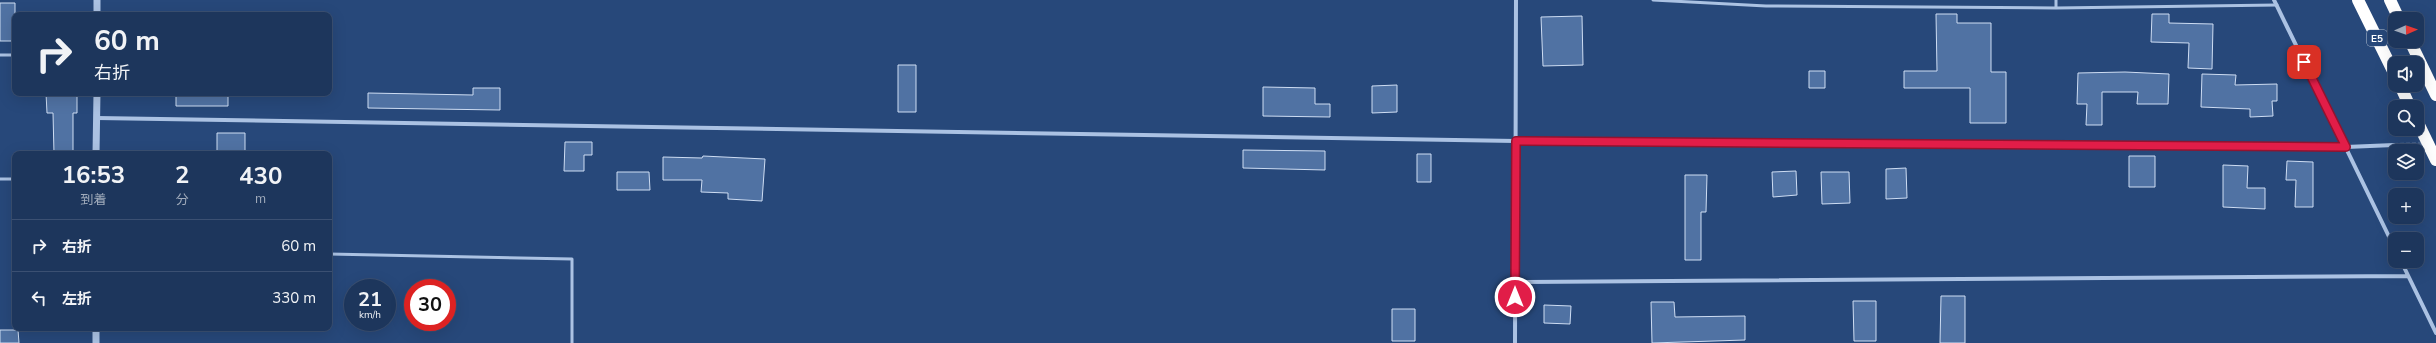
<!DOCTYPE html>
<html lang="ja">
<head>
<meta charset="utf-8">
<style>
  body { margin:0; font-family:"Nunito Sans","Noto Sans JP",sans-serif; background:#253e62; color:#f1f3f6; height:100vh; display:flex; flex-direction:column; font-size:15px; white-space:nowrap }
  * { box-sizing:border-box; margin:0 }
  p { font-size:13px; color:#a0abbb }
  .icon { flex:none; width:22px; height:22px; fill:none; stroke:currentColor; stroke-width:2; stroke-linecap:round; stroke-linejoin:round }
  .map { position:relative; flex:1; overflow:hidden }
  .sheet { position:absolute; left:12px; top:151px; width:320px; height:180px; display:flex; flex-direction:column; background:#1d365c; border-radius:8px; box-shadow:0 4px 16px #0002,0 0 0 1px #3b5072 }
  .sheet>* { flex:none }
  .banner { position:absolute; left:12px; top:12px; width:320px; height:84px; border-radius:8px; box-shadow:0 4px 16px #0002,0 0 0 1px #3b5072; background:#1d365c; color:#f1f3f6; overflow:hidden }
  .needle { width:26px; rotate:88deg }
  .controls { position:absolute; left:2388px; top:12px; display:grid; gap:8px }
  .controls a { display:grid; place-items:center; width:36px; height:36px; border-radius:8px; background:#1d365c; box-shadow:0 4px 16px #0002,0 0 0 1px #3b5072; font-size:20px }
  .speed { position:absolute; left:344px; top:279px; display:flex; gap:8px; font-size:20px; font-weight:700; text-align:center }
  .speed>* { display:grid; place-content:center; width:52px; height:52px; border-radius:50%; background:#1d365c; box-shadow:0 4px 16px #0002,0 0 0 1px #3b5072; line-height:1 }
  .speed small { font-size:10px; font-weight:400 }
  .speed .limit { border:6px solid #d22; background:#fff; color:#111 }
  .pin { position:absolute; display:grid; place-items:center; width:34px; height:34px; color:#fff; margin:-17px; border-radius:8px; box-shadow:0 2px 6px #0006 }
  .me { position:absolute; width:44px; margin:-22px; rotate:0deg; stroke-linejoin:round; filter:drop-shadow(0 0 3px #0008) }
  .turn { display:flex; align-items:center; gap:14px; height:84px; padding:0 16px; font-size:18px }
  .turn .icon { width:52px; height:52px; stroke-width:2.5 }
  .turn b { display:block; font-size:28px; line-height:34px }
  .eta { display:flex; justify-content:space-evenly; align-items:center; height:68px; text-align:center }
  .eta b { font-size:24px; font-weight:700; line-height:28px }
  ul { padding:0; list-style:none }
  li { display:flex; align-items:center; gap:12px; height:52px; padding:0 16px; border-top:1px solid #3b5072 }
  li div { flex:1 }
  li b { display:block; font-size:15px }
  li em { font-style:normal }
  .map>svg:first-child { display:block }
</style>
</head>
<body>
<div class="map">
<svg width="2436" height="343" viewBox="0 0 2436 343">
  <rect width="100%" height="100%" fill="#27487a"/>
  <path fill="#5072a3" stroke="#ceddf3" d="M0 3H15V41H0Z
    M1936 14H1957V23H1991V72H2006V123H1970V88H1904V71H1937Z
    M2152 14H2169V23L2213 24 2212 69 2188 68 2189 43 2151 42Z
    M1582 16 1583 65 1543 66 1541 17Z
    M898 65H916V112H898Z
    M1809 71H1825V88H1809Z
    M2125 72 2169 74 2168 104H2137L2138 92H2102V125H2086L2087 104H2077L2078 73Z
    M2202 74 2236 75 2235 85 2277 84V101H2272L2273 116 2250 117V109L2201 107Z
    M1397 85V112L1372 113V86Z
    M1263 87 1315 88V104H1330V117L1263 116Z
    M473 88H500V110L368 108V93L473 95Z
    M46 93H77V113H73V154H54L53 113H47Z
    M176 93H228V106H176Z
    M217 133H245V154L217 153Z
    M565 142H592V155H584V171H564Z
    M1243 150 1325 151V170L1243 168Z
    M1417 154H1431V182H1417Z
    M703 156 765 159 762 201 728 199V193L701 192 702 180H663V157L702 158Z
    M2129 156H2155V187H2129Z
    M2287 161 2313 162V207H2295L2296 180H2286Z
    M2223 165 2248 166 2247 188H2265V209L2223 207Z
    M1906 168 1907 198 1886 199V169Z
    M1796 171 1797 195 1773 197 1772 172Z
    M617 172H649L650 190H617Z
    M1821 172H1849L1850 203 1822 204Z
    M1685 175H1707L1706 212H1701V260H1685Z
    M1941 296H1965V343H1940Z
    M1853 301H1876V341H1854Z
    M1651 302H1674L1675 317 1745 316V340L1652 343Z
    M1544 305 1571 306 1570 324 1544 323Z
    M1392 309H1415V341H1392Z
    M0 330H18L19 343H0Z"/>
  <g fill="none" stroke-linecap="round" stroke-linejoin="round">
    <path stroke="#47638e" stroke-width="4" stroke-dasharray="4 2" stroke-linecap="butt" d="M2394 145 2436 143"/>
    <path stroke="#abc2e3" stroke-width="3" d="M1653 0 1766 6 2056 8 2277 5
      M2056 8V0
      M0 55H15
      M0 179H15
      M329 254 572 259V343"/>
    <path stroke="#abc2e3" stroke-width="4" d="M2274 0 2395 249
      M97 118 1516 141 2346 147 2394 145
      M2401 261 2436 333
      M1515 282 2408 276
      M1515 343 1516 0"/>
    <path stroke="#abc2e3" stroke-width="7" d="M97 15V0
      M96 154 97 93
      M96 343V328"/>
    <path stroke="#fff" stroke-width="12" d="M2358 0 2395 75
      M2390 0 2399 19
      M2410 41 2436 95
      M2400 85 2410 107
      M2417 121 2436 160"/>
  </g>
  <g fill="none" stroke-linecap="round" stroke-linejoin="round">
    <defs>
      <path id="route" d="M1515 297 1516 141 2346 147 2304 62"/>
    </defs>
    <use href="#route" stroke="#92132f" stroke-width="10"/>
    <use href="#route" stroke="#e11d48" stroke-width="7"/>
  </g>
  <g text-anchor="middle" stroke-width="3.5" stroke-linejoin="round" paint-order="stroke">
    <rect fill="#27487a" stroke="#bec8d7" stroke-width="1" x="2367" y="30" width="20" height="16" rx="3"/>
    <g font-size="10" font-weight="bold" fill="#fff">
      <text x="2377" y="42">E5</text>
    </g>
  </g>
</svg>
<div class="controls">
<a><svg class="needle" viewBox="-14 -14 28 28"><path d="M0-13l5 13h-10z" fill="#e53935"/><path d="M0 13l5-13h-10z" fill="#a0abbb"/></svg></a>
<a><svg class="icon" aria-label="sound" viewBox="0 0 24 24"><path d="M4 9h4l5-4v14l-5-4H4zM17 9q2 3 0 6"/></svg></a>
<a><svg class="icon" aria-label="search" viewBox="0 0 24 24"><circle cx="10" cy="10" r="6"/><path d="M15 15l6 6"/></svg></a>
<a><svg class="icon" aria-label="layers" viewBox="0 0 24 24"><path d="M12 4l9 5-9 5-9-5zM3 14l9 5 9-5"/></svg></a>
<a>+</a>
<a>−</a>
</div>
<div class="speed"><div>21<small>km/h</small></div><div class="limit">30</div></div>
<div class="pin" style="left:2304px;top:62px;background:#d93025"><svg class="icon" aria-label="arrive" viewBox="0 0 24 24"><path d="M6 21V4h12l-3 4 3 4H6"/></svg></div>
<svg class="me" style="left:1515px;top:297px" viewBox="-20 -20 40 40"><circle r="17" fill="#e11d48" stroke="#fff" stroke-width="3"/><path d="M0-11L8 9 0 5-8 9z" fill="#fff"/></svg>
<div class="banner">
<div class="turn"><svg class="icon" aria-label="right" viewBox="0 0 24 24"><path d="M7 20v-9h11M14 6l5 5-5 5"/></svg><div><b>60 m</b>右折</div></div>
</div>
<section class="sheet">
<div class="eta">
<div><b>16:53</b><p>到着</p></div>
<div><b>2</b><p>分</p></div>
<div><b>430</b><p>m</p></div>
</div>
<ul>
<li><svg class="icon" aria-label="right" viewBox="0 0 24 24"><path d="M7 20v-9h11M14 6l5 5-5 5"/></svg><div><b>右折</b></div><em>60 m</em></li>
<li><svg class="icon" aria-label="left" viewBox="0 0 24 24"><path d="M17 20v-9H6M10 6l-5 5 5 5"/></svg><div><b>左折</b></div><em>330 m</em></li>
</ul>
</section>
</div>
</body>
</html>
